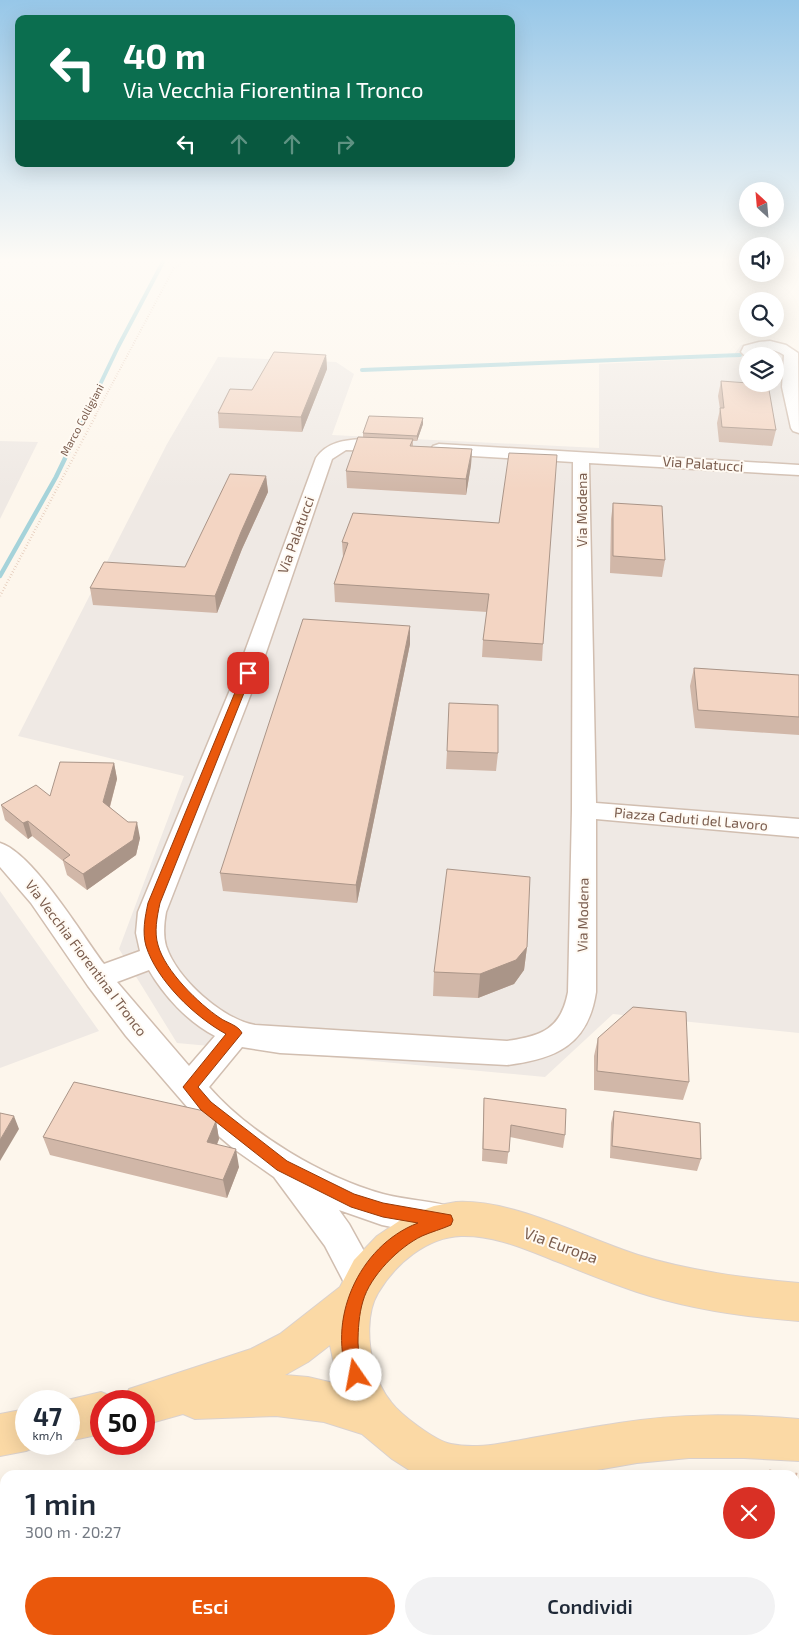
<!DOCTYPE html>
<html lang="it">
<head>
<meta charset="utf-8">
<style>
  body { margin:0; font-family:"Exo 2",sans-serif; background:#f2f2f3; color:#1f2937; height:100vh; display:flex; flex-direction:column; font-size:19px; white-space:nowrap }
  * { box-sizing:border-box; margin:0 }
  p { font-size:16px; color:#747a83 }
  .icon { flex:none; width:28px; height:28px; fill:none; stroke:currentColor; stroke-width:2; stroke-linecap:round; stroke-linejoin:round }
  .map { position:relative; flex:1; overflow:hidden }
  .details { position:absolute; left:0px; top:1470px; width:800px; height:175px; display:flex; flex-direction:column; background:#fff; border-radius:15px 15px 0 0; box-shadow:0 5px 20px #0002 }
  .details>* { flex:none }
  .top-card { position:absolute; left:15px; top:15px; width:500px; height:152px; border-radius:10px; box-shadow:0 5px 20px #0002; background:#0b6e4f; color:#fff; overflow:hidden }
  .needle { width:32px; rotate:334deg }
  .controls { position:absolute; left:739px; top:182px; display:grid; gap:10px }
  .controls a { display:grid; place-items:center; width:45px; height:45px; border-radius:50%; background:#fff; box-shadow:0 5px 20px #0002; font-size:25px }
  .speed { position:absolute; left:15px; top:1390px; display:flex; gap:10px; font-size:25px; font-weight:700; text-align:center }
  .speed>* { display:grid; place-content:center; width:65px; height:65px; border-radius:50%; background:#fff; box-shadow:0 5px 20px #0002; line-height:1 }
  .speed small { font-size:12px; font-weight:400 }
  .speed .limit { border:8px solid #d22; background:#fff; color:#111 }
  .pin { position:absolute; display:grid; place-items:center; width:42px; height:42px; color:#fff; margin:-21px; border-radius:10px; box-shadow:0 2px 8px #0006 }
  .me { position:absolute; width:55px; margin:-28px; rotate:348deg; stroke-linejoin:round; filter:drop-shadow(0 0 4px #0008) }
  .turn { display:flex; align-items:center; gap:18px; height:105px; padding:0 25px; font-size:22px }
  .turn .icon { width:65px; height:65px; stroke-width:2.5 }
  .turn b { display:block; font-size:35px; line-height:42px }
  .lanes { display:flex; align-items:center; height:48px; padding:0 25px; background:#0003; justify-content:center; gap:25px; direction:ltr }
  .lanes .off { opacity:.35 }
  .round { display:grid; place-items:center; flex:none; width:52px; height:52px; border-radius:26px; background:#f2f2f3 }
  .summary { display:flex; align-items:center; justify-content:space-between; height:85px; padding:0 25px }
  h1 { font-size:30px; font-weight:600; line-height:38px }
  .cta { display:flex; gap:10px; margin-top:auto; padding:10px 25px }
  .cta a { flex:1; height:58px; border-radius:30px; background:#ea580c; color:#fff; font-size:20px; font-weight:600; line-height:58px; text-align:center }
  .cta a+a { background:#f2f2f3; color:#1f2937 }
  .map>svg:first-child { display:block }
</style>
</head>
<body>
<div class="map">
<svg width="799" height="1645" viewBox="0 0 799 1645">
  <rect width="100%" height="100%" fill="#fdf6ec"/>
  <path fill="#efe9e4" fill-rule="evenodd" d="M761 342 786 345 799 353V1033L613 1014 545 1077 177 1043 119 949 184 776 18 736 167 444 218 357 336 362 354 374 332 435 599 448V364L736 357 735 353 741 345ZM748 356H775V384H748Z
    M0 441 38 442 0 519Z
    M0 891 99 1031 0 1068Z"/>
  <path fill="#d8ecc9" d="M5 1487V1640H608L621 1645H0V1488Z"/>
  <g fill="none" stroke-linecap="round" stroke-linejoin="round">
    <path stroke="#a5d3da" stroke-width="4" d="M449 260H563
      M362 370 740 355
      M85 416 118 347 164 260"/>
    <path stroke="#a5d3da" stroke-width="4.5" d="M0 576 56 477 86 415"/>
    <defs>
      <path id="minor" d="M770 341 786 345 798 353 799 433 793 431 791 428 782 387 784 355C775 349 765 348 756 351L759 356H748V359L741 352 744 346 759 342Z
        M363 439 395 443 397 446 395 449 389 451 346 450 332 459 259 673 166 912C164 923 163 935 166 946 177 979 222 1019 255 1025L507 1041C542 1036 561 1029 568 992L572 810 573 462 439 454 433 452 431 449 433 446 439 444 799 465V475L589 463 596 803 799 819V837L596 819V992C588 1045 556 1059 507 1065L280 1053 242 1047 209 1087C250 1134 323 1177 383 1194 408 1201 434 1200 458 1209L463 1220 458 1231 446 1236 406 1230 382 1225 339 1210 349 1224 381 1282 376 1294 363 1299 350 1294 325 1246 274 1177 234 1149 195 1116 126 1036 88 986 31 903 0 867V843C33 853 82 935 104 964L140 951 136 933 138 912 237 673 316 458C327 442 344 440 363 439ZM149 970C164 996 188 1022 215 1036L189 1066 117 982Z"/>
      <path id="major" d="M456 1202C513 1199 582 1237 638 1255 690 1271 744 1278 799 1283V1321C744 1317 689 1309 637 1292 607 1282 578 1270 548 1258 520 1247 492 1235 461 1236 427 1237 395 1264 378 1293 366 1313 368 1344 374 1366 377 1379 382 1391 391 1402 401 1415 435 1441 451 1444 475 1449 498 1444 521 1440 554 1434 586 1428 619 1423 680 1413 738 1414 799 1419V1461L744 1458H689L637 1463 568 1475H417L392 1459 362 1434 324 1422 276 1416 195 1419 183 1414 144 1425V1401H124L129 1389 251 1349 280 1334 340 1287 354 1260 377 1236 405 1217 434 1206ZM330 1345 338 1384 308 1377 285 1375 308 1362Z
        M101 1392 116 1398 117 1401H101V1434L69 1441V1401H63Z
        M26 1409V1444L41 1445 26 1451 0 1456V1414Z"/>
    </defs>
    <use href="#minor" stroke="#d1beb0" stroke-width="3"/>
    <use href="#major" stroke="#dad1cd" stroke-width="2"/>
    <path stroke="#d9b8a5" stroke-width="2" stroke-dasharray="0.5 2" stroke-linecap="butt" d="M366 260C440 265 514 265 588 265 625 265 662 267 699 260
      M95 416 174 268 189 260"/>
    <path stroke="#d9b8a5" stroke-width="2.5" stroke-dasharray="0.5 2.5" stroke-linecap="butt" d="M0 596 96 415"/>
    <path stroke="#d9b8a5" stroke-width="5" stroke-dasharray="2 5.5" stroke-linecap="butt" d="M769 1472 791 1475
      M795 1475 799 1476"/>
    <use href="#minor" fill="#fff" fill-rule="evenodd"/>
    <use href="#major" fill="#fbd9a5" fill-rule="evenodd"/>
  </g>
  <path fill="#d1b7a8" d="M326 355 327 369 302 432 219 428 218 413 252 390Z
    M721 381 776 430 772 446 719 442 717 423 720 409 718 396Z
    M423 424 417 441H413V446L472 449 471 465 466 495 347 488 346 471 363 437V433Z
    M266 476 268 492 242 549 217 613 93 605 90 588 185 567Z
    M613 503 665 560 662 577 610 573 611 519Z
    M499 523 543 644 542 661 482 657 483 640 487 612 335 602 334 584 343 557 342 542Z
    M410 626V644L357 903 223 891 220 873Z
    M694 668 799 675V735L695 728 690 686Z
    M447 751 498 753 496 771 446 769Z
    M114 763 117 779 110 807 140 838 136 855 87 890 67 875 63 861 32 836 28 839 5 820 1 805 50 796Z
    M527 947 524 970 514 984 478 998 433 996 434 972Z
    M598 1038 689 1082 683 1100 594 1090V1056Z
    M484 1098 565 1135 563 1148 510 1137 507 1164 482 1161Z
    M614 1111 701 1159 697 1171 610 1158 611 1123Z
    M216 1121 219 1139 217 1145 239 1167 227 1198 50 1155 43 1137Z"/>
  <path fill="#aa9588" d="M326 355 327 369 302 432 301 417Z
    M423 418V424L417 441V436Z
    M472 449 471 465 466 495V479Z
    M266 476 268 492 242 549 217 613 215 596 241 532Z
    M410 626V644L357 903 356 885Z
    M114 763 117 779 107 817 103 802Z
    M28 821 32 836 28 839 23 823Z
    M137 822 140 838 136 855 87 890 83 874Z
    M527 947 524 970 514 984 478 998 480 974Z
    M14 1116 19 1129 0 1161V1140Z
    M216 1121 219 1139 210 1160 207 1142Z
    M236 1149 239 1167 227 1198 223 1180Z"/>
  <path fill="#f3d5c3" stroke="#aa9588" d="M274 352 326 355 301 417 218 413 230 389 252 390Z
    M721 381 748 383V384H768L776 430 722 427 720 408H724Z
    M369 416 423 418 417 436 363 433Z
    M358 437 413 439 410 446 472 449 466 479 346 471Z
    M509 453 557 455 543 644 483 640 489 594 334 584 348 543 342 542 353 513 499 523Z
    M230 474 266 476 241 532 215 596 90 588 104 562 185 567Z
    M613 503 662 506 665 560 613 556Z
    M303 619 410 626 356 885 220 873Z
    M694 668 799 675V717L698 710Z
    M449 703 498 705V753L447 751Z
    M60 762 114 763 103 802 128 822H137L133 840 83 874 63 860 70 855 28 821 23 823 1 805 36 785 50 796Z
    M447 869 530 877 527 947 516 960 480 974 434 972Z
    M633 1007 686 1012 689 1082 597 1071 598 1038Z
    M74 1082 204 1111 216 1121 207 1142 236 1149 223 1180 43 1137Z
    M484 1098 566 1109 565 1135 511 1125 509 1152 483 1149Z
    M614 1111 700 1123 701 1159 612 1146Z
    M0 1113 14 1116 0 1140Z"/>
  <linearGradient id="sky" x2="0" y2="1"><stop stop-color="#97c7e8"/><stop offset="0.53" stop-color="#fefbf6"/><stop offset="1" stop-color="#fefbf6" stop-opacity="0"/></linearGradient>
  <rect width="799" height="490" fill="url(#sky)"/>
  <path fill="#ea580c" stroke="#983908" d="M248 670 252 673 160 903C157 917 154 932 158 945 165 971 199 1004 220 1018 227 1023 238 1025 242 1033L198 1087 211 1102 287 1161 354 1194 383 1203 451 1215 453 1220 451 1225C442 1229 431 1232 422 1236 399 1247 370 1276 363 1301 359 1314 358 1330 358 1343 358 1356 367 1369 362 1381L356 1384 350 1381C325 1322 358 1246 418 1223L383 1217 351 1207 277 1170 201 1110 183 1087 226 1034C195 1017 157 981 146 946 142 932 145 917 148 903L243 673Z"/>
  <g text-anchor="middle" stroke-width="4" stroke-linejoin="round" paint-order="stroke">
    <g font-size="11" fill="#7a5c4d" stroke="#fffaf3">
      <text transform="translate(82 420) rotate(-62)" y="4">Marco Colligiani</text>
    </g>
    <g font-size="14" fill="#7a5c4d" stroke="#fffaf3">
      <text transform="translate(703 464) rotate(4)" y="5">Via Palatucci</text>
      <text transform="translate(582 510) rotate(-90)" y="5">Via Modena</text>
      <text transform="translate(296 535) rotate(-70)" y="5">Via Palatucci</text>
      <text transform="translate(691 819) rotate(5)" y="5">Piazza Caduti del Lavoro</text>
      <text transform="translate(583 915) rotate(-89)" y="5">Via Modena</text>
      <text transform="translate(86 958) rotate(53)" y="5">Via Vecchia Fiorentina I Tronco</text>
    </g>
    <g font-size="16" fill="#7a5c4d" stroke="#fffaf3">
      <text transform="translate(561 1245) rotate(20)" y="6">Via Europa</text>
    </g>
  </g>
</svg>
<div class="controls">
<a><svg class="needle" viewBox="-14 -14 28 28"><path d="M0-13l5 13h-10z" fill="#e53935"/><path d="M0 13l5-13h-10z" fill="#747a83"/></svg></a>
<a><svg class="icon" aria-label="sound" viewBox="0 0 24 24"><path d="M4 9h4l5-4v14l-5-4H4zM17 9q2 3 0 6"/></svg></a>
<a><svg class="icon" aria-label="search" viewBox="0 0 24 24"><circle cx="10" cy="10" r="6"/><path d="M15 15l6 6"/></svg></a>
<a><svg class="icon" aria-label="layers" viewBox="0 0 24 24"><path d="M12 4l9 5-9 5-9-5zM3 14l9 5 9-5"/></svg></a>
</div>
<div class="speed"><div>47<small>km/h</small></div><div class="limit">50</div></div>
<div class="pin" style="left:248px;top:673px;background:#d93025"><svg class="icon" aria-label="arrive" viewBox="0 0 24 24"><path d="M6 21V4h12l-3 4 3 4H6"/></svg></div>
<svg class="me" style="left:356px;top:1375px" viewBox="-20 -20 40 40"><circle r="19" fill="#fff"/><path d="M0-13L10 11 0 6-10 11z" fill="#ea580c"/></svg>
<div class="top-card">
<div class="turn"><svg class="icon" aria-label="left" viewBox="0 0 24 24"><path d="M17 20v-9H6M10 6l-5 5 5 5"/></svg><div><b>40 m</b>Via Vecchia Fiorentina I Tronco</div></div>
<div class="lanes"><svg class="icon" aria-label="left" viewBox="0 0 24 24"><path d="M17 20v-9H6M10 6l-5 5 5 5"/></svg><svg class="icon off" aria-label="ahead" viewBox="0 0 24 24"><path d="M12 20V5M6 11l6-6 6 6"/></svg><svg class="icon off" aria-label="ahead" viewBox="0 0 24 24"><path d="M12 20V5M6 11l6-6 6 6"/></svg><svg class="icon off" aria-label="right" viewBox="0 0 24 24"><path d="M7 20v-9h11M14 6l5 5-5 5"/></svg></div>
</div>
<section class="details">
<div class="summary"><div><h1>1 min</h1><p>300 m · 20:27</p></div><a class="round" style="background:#d93025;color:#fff"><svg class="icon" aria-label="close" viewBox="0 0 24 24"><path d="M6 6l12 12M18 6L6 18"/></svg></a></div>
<div class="cta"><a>Esci</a><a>Condividi</a></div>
</section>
</div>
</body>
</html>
